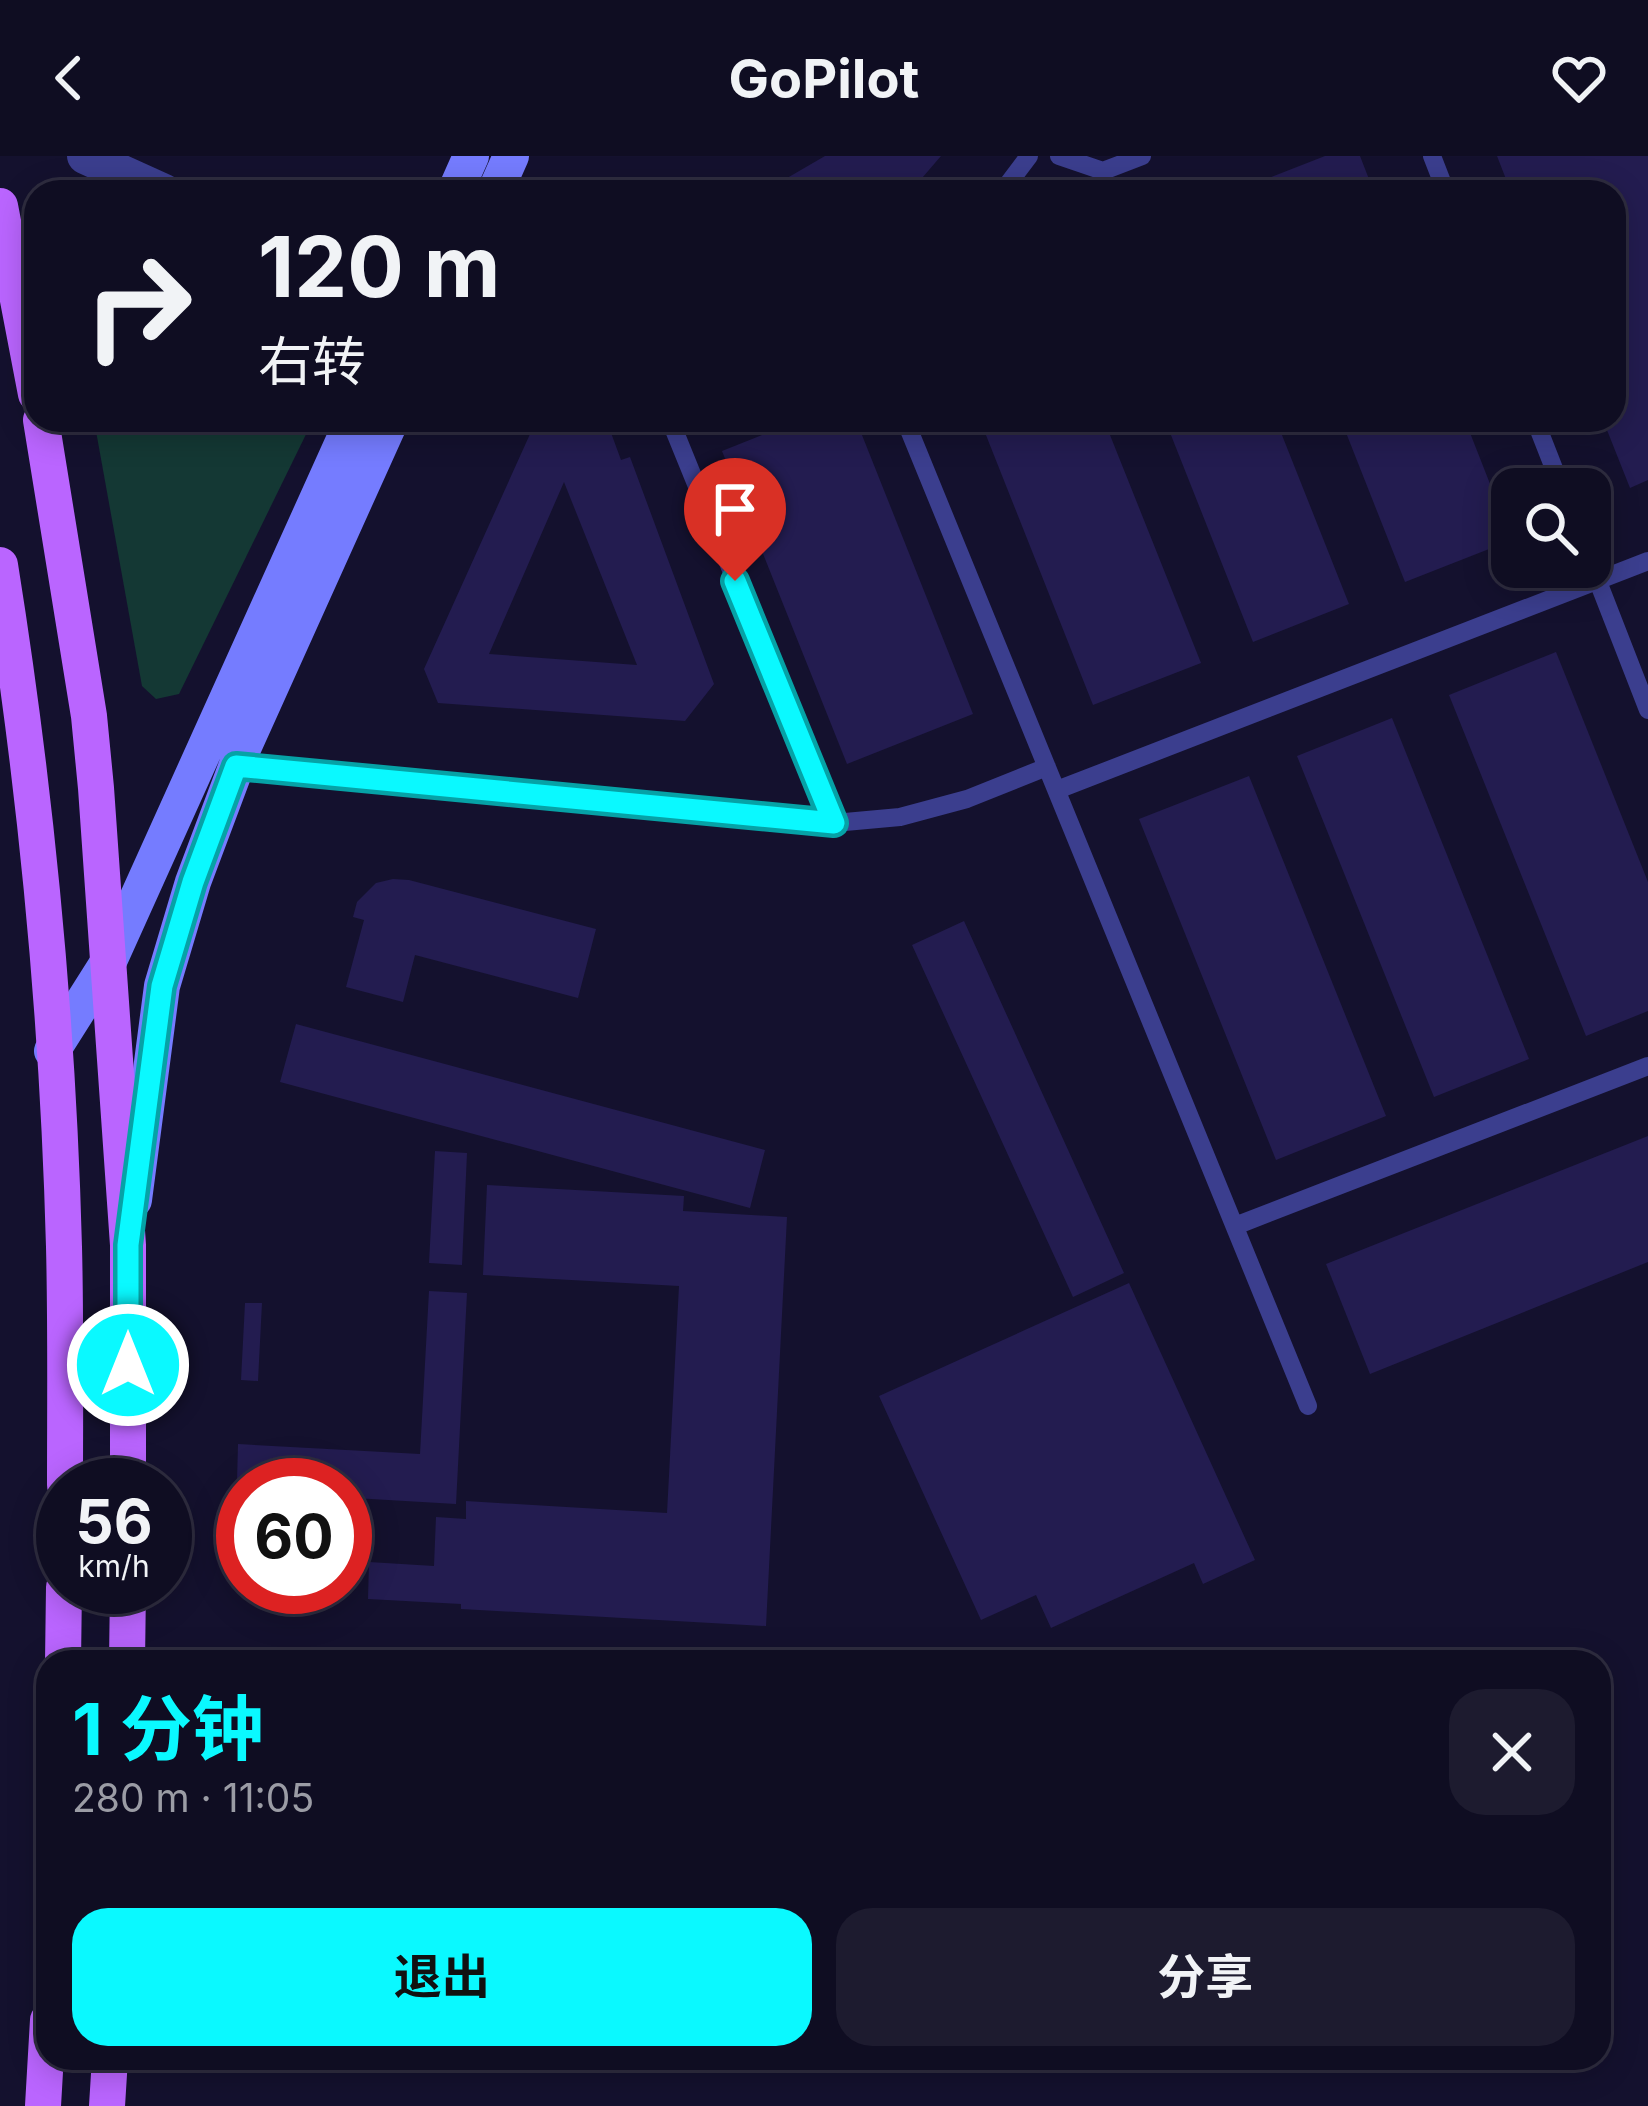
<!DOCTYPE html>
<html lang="zh">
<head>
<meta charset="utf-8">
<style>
  body { margin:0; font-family:Inter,"Noto Sans SC",sans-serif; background:#1d1b2f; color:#f1f3f6; height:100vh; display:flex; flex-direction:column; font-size:45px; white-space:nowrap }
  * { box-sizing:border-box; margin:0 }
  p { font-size:39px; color:#9b9ca5 }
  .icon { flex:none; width:66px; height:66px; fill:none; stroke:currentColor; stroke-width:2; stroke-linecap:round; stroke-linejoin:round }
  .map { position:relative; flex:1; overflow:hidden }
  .panel { position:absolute; left:36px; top:1494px; width:1575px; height:420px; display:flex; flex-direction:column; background:#0f0d22; border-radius:36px; box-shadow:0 6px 30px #0003,0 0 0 3px #2f2d40 }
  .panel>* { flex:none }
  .banner { position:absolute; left:24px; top:24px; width:1602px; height:252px; border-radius:36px; box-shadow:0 6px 30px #0003,0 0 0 3px #2f2d40; background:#0f0d22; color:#f1f3f6; overflow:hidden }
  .buttons { position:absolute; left:1491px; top:312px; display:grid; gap:24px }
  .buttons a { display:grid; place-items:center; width:120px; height:120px; border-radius:24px; background:#0f0d22; box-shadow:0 6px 30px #0003,0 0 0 3px #2f2d40; font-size:60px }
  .speed { position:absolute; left:36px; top:1302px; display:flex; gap:24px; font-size:60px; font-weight:700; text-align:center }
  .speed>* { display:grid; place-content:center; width:156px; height:156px; border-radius:50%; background:#0f0d22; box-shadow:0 6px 30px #0003,0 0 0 3px #2f2d40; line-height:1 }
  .speed small { font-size:30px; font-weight:400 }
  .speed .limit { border:18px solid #d22; background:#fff; color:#111 }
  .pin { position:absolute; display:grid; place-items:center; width:102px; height:102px; color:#fff; margin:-123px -51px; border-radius:50% 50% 50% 0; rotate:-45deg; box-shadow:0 0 12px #0007 }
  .pin .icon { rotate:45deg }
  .me { position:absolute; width:132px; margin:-66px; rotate:0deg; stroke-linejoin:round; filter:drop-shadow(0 0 9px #0008) }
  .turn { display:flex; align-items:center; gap:42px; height:252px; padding:0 36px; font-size:54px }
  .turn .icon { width:156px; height:156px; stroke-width:2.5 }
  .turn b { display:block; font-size:84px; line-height:102px }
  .round { display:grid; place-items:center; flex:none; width:126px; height:126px; border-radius:36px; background:#1d1b2f }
  .headline { display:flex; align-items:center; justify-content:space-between; height:204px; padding:0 36px }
  h1 { font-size:72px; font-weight:700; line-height:90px; color:#0af9ff }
  .cta { display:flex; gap:24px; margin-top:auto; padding:24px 36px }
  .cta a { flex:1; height:138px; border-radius:36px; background:#0af9ff; color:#111; font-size:48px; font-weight:700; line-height:138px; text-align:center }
  .cta a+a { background:#1d1b2f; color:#f1f3f6 }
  header { display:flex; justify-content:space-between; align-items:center; height:156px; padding:0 36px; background:#0f0d22; font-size:54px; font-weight:700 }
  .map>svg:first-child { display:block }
</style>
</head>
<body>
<header><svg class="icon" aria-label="back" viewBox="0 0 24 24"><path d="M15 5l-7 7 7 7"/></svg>GoPilot<svg class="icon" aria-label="heart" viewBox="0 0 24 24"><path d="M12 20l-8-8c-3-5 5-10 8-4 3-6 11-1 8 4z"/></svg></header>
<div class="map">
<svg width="1648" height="1950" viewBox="0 0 1648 1950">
  <rect width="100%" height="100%" fill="#14112e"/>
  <path fill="#143834" d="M94 264H313L179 538 156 543 142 530Z"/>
  <path fill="#231c50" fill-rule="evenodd" d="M825 0H941L910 36H763Z
    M1325 0H1360L1374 36H1250L1248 30Z
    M1497 0H1648V324L1630 332 1603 264H1614V36H1511Z
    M800 264H856L973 558 847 608 722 295Z
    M980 264H1104L1201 507 1093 549Z
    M1165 264H1276L1349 448 1253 486Z
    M1341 264H1465L1512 384 1405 426Z
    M535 267 610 274 621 304 630 301 714 528 685 565 438 547 424 513ZM564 326 637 509 489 498Z
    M1556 496 1648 726V855L1586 880 1449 539Z
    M1392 562 1529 903 1434 941 1297 600Z
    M1249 620 1386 960 1276 1004 1139 663Z
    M393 723 409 724 596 773 578 842 415 799 403 846 346 831 364 764 353 761 357 746 376 727Z
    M964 765 1124 1117 1073 1141 912 789Z
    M296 868 765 994 750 1052 280 926Z
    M1648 980V1106L1370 1218 1326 1108Z
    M435 995 467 997 462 1109 429 1107Z
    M487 1029 684 1040 683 1055 787 1061 766 1470 461 1453V1448L368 1443 369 1406 434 1410 436 1361 466 1363V1345L667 1357 679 1130 483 1119Z
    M1129 1127 1255 1404 1203 1428 1194 1407 1051 1472 1036 1439 981 1464 879 1240Z
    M429 1135 467 1137 456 1348 354 1342 355 1333H345V1329L237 1326 238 1288 420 1298Z
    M245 1147H262L258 1225 241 1224Z"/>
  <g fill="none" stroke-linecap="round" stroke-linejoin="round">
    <path stroke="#3b3e8e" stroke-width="18" d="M1059 0 1103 15 1142 0
      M1432 0 1446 36
      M1002 36 1029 0
      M670 264 834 667
      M905 264 1308 1250
      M1535 264 1562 333
      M1590 405 1648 554
      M236 610 834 667 900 661 967 643 1047 611
      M1057 634 1648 405
      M1235 1070 1648 910"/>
    <path stroke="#3b3e8e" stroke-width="36" d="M85 0 164 36"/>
    <path stroke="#757cff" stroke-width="36" d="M455 36 471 0
      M495 36 511 0
      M52 895 109 805 353 264
      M134 1044 162 830 193 726 244 590 391 264"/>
    <path stroke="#ba65ff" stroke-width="36" d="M0 50 36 238
      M41 264 89 560 96 632 128 1089V1329
      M0 409C36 634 58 864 64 1091 66 1170 65 1250 65 1329
      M63 1506 64 1431
      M127 1506 128 1431
      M43 1950 48 1864
      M107 1950 110 1902"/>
  </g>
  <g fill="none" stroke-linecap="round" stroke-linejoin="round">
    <defs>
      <path id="route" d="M128 1209V1089L162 830 193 726 236 610 834 667 735 425"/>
    </defs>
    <use href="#route" stroke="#06a2a6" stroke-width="30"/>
    <use href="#route" stroke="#0af9ff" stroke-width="21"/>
  </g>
</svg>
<div class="buttons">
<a><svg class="icon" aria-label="search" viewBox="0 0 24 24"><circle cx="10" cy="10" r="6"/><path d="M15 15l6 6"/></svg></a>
</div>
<div class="speed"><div>56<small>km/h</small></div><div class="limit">60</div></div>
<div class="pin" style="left:735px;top:425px;background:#d93025"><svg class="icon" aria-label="arrive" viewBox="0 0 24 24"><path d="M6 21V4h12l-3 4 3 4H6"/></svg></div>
<svg class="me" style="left:128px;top:1209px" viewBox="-20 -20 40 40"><circle r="17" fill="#0af9ff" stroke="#fff" stroke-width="3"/><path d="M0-11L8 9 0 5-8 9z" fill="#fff"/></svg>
<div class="banner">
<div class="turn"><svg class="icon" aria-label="right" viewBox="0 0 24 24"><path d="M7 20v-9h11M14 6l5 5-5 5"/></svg><div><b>120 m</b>右转</div></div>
</div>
<section class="panel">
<div class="headline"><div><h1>1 分钟</h1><p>280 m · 11:05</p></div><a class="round"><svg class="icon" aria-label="close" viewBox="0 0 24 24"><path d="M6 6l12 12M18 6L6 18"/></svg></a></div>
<div class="cta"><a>退出</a><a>分享</a></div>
</section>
</div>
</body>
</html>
